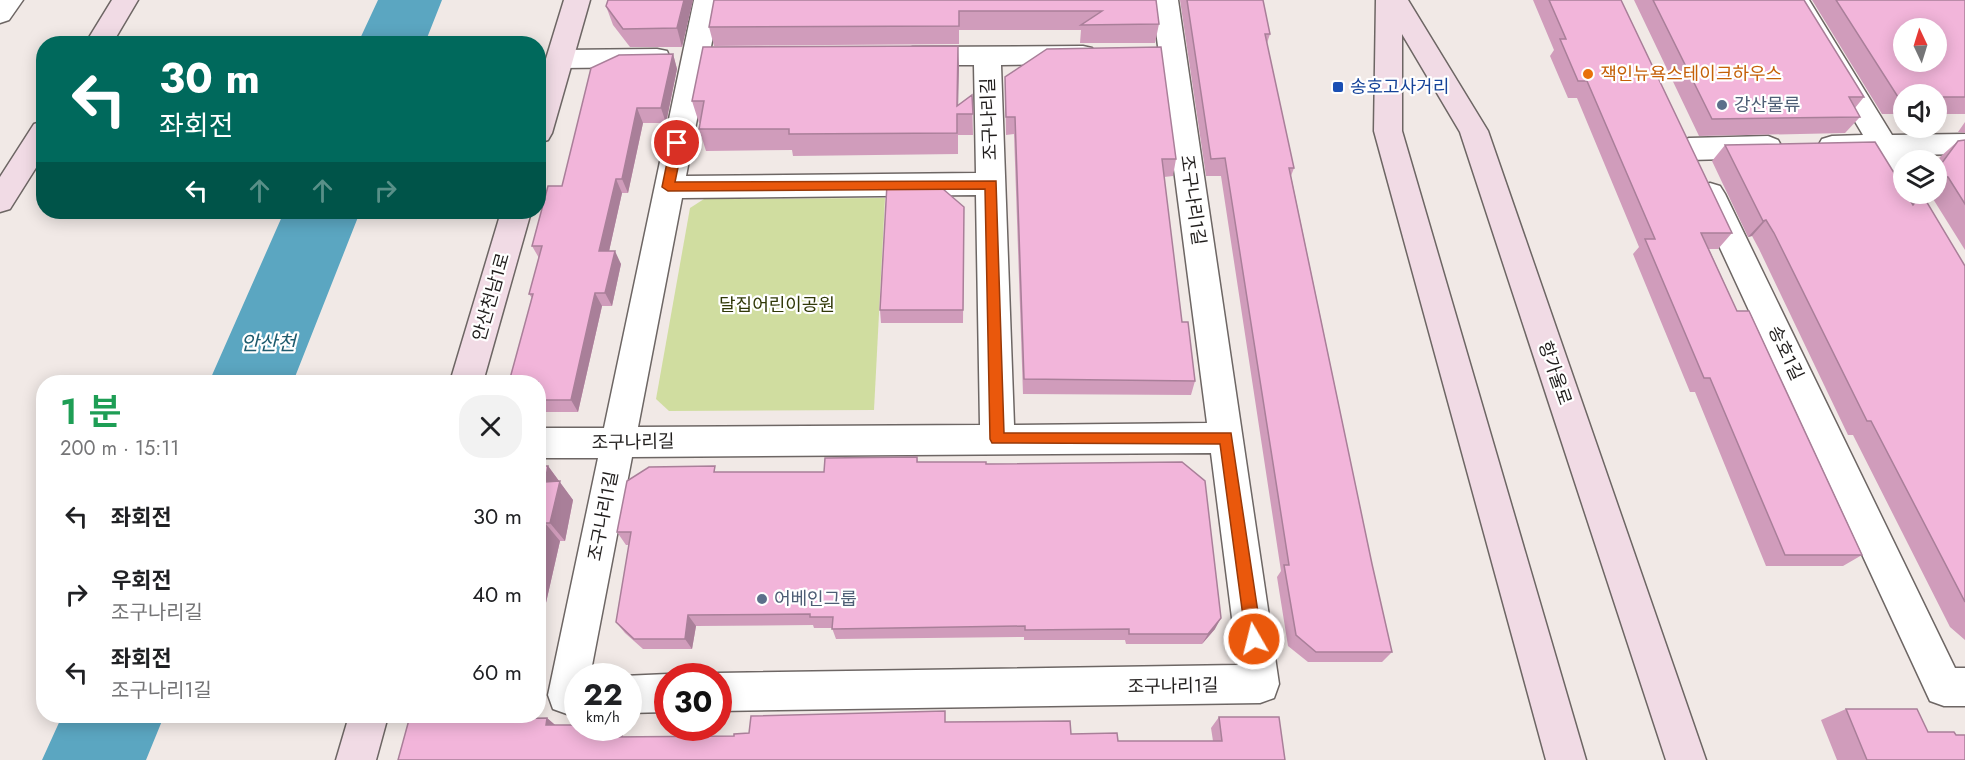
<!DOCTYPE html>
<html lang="ko">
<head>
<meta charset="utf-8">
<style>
  body { margin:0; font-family:Jost,"Noto Sans KR",sans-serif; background:#f2f2f2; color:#202124; height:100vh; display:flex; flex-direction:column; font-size:22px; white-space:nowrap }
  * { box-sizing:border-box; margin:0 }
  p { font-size:20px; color:#757577 }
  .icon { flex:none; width:33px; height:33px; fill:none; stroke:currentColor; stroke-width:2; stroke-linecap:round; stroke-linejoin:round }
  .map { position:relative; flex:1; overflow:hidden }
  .side { position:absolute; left:36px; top:375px; width:510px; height:348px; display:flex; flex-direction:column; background:#fff; border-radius:24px; box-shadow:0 3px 15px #0003 }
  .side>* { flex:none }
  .banner { position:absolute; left:36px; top:36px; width:510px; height:183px; border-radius:24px; box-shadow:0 3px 15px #0003; background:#00695c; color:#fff; overflow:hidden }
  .needle { width:39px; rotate:356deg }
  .controls { position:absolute; left:1893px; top:18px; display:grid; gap:12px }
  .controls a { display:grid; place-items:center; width:54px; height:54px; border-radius:50%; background:#fff; box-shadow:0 3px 15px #0003; font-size:30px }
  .speed { position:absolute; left:564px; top:663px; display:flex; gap:12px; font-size:30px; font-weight:700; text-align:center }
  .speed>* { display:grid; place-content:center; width:78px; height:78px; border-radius:50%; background:#fff; box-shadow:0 3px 15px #0003; line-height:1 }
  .speed small { font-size:15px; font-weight:400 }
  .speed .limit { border:9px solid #d22; background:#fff; color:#111 }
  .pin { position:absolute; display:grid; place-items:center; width:51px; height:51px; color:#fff; margin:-26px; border:3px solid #fff; border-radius:50%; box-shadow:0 2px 6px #0007 }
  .me { position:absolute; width:66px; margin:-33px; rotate:352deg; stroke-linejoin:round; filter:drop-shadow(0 0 4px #0008) }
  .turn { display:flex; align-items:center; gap:21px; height:126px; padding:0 24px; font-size:27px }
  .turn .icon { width:78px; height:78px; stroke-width:2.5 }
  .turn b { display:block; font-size:42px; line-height:51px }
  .lanes { display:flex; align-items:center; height:57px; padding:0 24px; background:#0003; justify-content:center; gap:30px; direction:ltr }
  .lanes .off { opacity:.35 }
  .round { display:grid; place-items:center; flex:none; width:63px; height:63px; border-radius:24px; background:#f2f2f2 }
  .overview { display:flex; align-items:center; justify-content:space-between; height:102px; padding:0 24px }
  h1 { font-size:36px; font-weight:600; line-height:45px; color:#1e9e55 }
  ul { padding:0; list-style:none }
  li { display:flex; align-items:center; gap:18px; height:78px; padding:0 24px }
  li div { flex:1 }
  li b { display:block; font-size:22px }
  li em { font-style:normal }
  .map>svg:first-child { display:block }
</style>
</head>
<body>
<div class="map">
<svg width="1965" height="760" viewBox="0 0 1965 760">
  <rect width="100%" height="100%" fill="#f1e9e6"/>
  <path fill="#d0dda0" d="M885 198 874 410 669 411 656 399 690 208 704 199Z"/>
  <path fill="#5ba6c1" d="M378 0H442L425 43H358Z
    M284 212H360L293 382H209Z
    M62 716H164L146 760H42Z"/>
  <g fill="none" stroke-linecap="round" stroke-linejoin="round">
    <defs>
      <path id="street" d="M0 0H23L9 20 0 23Z
        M694 0H720L686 176 976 173 974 65H913L903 63 900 56 903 49 913 47 1083 46 1092 48 1096 55 1092 62 1083 64 1001 65 1014 425 1207 423 1152 0H1178L1279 684 1274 698 1260 703 718 711V676H708L718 673 1238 665 1211 453 632 457 590 676H578V714H567L553 709 548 695 598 458H538V428H604ZM976 195 980 425 638 427 682 198Z
        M1783 0H1809L1892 135 1965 134V154L1905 155 1908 160H1904V189L1894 186 1876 156H1832L1822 153 1818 146 1822 139 1832 136 1863 135Z
        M657 49 667 51 670 58 667 65 657 67 560 68 550 66 547 59 550 52 560 50Z
        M1768 136 1778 140 1782 147 1778 154 1768 158 1689 160 1679 156 1675 149 1679 142 1689 138Z
        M1710 183 1720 186 1725 194 1955 668H1965V706H1944L1930 701 1695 194 1700 186Z
        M668 674 675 676H668V712L628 713V676H623Z"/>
      <path id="secondary" d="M112 0H138L112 44H85Z
        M564 0H590L552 133 548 140 538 143V85Z
        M1376 0H1408L1488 131 1706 760H1666L1460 132 1402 34V131L1586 760H1546L1374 131Z
        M44 121V155L10 209 0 212V177L34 124Z
        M501 212H531L483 382H450Z
        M349 716H388L376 760H336Z"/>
    </defs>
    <use href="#street" stroke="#6d6664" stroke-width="3"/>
    <use href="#secondary" stroke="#6d6664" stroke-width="3"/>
    <use href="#street" fill="#fff" fill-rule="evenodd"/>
    <use href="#secondary" fill="#f1dbe5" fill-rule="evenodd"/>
  </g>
  <path fill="#d09cbb" d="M608 0H693L682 47H630L613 25 606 6Z
    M714 0H1156L1159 24 1155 43H1080L1081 30H959V44L714 46 709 27Z
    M1180 0H1263L1270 34 1267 43 1294 168 1291 176 1372 564 1392 652 1382 662H1308L1288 646 1277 577 1281 571 1221 176H1206Z
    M1533 0H1621L1732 233 1718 249H1709L1737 311 1862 555 1843 566H1766L1695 392H1690L1633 254 1639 247 1577 98H1568L1550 56 1554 50Z
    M1634 0H1804L1864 97 1855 108 1860 117 1845 133 1699 136Z
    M1812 0H1965V114H1936V94H1904V114H1882Z
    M958 46V105L972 95 973 135H958V154L793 156 792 150 706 151 699 129 700 123H699L692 101Z
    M673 54 677 69 666 123H643L628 193H622L609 251 621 264 612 306H602L578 412H538V382L532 298 529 294 539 258 532 246Z
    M1005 77 1176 159 1173 176 1164 177 1182 322 1195 381 1191 395 1023 394 1014 134 1006 135Z
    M1965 122V133L1958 132Z
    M1965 140V250L1930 194H1936V163L1940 157 1958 141Z
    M1725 145 1911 202 1921 194 1965 266V640L1950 627 1853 435H1848L1759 249 1752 236 1748 237 1712 161Z
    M964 221 963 323H881L880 310Z
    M917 457 918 462 986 464 1215 629 1202 644H1126L1125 640H1024V637L836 639 832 628H814L813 625 696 626 692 649H643L625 633 616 622 629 545H626L617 532 717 472H824Z
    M548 466 573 500 565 541H560L538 638Z
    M1846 709 1928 732 1965 760H1837L1821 720Z
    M410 716H490L494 719 547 718 555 725 578 728H615L623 735V737L734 736 749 733 947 722 1071 734 1118 741H1213L1211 728 1219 717 1285 760H398Z"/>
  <path fill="#a97f99" d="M684 0H693L682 47 677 28Z
    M958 46 959 67 958 114Z
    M673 54 677 69 666 123 661 108Z
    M637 108 643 123 628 193 622 179Z
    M616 179 622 193 606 265 599 251Z
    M1766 220 1752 236 1748 237 1763 221Z
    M615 251 621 264 612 306 605 293Z
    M595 293 602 306 578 412 571 400Z
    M548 466 573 500 565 541 550 523 545 482Z
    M545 523 560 541 538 638V553Z
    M688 615 696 626 692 649 685 639Z
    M1221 618 1215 629 1202 644 1208 634Z
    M486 716H490L502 724 485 719Z
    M547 718 561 730 546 725Z
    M611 728H615L623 735 621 748 609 737Z"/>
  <path fill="#f2b5da" stroke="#a97f99" stroke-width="1.5" fill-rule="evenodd" d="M608 0H684L677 28 623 29 606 6Z
    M714 0H1156L1159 24 1081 25 1102 11H959V26L709 27Z
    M1187 0H1263L1270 34H1265L1294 168H1289L1372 564 1392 652H1316L1296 635 1284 565H1289L1225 158 1211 159Z
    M1549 0H1621L1732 233H1701L1737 311H1749L1862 555H1785L1710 378H1704L1645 239H1655L1587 81H1578L1560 39H1566Z
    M1653 0H1804L1864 97H1849L1860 117 1712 119Z
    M1836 0H1965V97H1936V94H1904V97H1898ZM1904 28H1936V62H1904Z
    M958 46 957 106 972 95 973 114H957V133L789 134V129H699L704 101H692L703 47Z
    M1161 47 1176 159H1162L1182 322H1188L1195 381 1024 379 1015 117H1006L1005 77 1047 49Z
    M673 54 661 108H637L622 179H616L599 251H615L605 293H595L571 400H538V382H509L533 294H529L542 246H532L548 186H562L591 68 619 55Z
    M1965 140V204L1948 177 1936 176V171L1958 141Z
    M1875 142 1904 189V194H1906L1913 205 1922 194 1965 266V602L1871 421H1867L1774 233 1766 220 1763 221 1725 145Z
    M936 183 964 207 963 310H880L887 184Z
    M917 457V462H986V464L1182 462 1205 481 1221 618 1208 634H1129V629L1025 630V626L832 629 833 617H810V614L688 615 685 639H634L616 622 631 532H617L627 481 649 467 715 466 714 472H824L825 458Z
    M538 466H548L545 482 560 481 550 523H545L538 553Z
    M1846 709H1917L1928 732H1954L1956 735H1965V760H1867Z
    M945 711V722L1070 721 1071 734 1117 733 1118 741H1222L1219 717H1279L1285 760H398L410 716H486L485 719 547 718 546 725H578V728H611L609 737 734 736V734L749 733 751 716Z"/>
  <path fill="#ea580c" stroke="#983908" stroke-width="1.5" d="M677 139 683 143 675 182 996 181 1004 433H1231L1262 639 1260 645 1254 647 1248 645 1246 639 1220 444 992 443 990 439 985 189 668 191 662 187 671 143Z"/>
  <circle fill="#e8710a" stroke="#fff" stroke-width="2" cx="1588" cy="74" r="6"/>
  <rect fill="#1a4fb4" stroke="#fff" stroke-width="2" x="1332" y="81" width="12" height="12" rx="3"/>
  <g fill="#5c6f8a" stroke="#fff" stroke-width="2">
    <circle cx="1722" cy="105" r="6"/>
    <circle cx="762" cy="599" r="6"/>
  </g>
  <g text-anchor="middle" stroke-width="4.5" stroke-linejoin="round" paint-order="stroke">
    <g font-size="18" fill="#c56008" stroke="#fff" text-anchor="start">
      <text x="1600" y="80">잭인뉴욕스테이크하우스</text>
    </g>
    <g font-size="18" fill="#164399" stroke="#fff" text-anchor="start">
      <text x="1350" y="93">송호고사거리</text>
    </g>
    <g font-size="18" fill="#4e5e75" stroke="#fff" text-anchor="start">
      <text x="1734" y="111">강산물류</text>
      <text x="774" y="605">어베인그룹</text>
    </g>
    <g font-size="18" fill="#201d1c" stroke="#fff">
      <text transform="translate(989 119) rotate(-92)" y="6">조구나리길</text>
      <text transform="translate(1193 200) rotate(82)" y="6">조구나리1길</text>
      <text transform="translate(491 297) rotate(-74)" y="6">안산천남1로</text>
      <text transform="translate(1786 353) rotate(65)" y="6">송호1길</text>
      <text transform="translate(1555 373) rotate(71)" y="6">항가울로</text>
      <text transform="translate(633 442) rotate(-1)" y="6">조구나리길</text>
      <text transform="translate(603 516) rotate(-79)" y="6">조구나리1길</text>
      <text transform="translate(1173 686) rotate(-1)" y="6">조구나리1길</text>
    </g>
    <g font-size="18" fill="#313908" stroke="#fff">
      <text x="777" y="311">달집어린이공원</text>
    </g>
    <g font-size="20" font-style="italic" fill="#1e5b6e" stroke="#fff">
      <text x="268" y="350">안산천</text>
    </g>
  </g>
</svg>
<div class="controls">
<a><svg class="needle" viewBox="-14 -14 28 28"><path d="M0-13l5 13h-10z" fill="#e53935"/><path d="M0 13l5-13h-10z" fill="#757577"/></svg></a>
<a><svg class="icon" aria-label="sound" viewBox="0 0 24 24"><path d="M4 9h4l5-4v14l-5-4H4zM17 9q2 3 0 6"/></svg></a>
<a><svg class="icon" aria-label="layers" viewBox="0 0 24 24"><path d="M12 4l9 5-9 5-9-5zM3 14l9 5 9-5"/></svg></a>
</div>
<div class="speed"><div>22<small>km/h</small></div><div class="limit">30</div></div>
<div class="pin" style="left:677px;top:143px;background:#d93025"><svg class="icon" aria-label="arrive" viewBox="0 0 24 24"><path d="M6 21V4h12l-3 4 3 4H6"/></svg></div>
<svg class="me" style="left:1254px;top:639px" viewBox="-20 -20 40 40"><circle r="17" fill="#ea580c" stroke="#fff" stroke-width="3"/><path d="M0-11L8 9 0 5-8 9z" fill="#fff"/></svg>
<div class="banner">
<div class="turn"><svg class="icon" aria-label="left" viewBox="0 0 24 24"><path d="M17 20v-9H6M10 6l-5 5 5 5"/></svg><div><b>30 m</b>좌회전</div></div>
<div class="lanes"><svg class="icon" aria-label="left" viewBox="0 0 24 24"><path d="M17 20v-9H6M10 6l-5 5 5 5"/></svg><svg class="icon off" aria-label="ahead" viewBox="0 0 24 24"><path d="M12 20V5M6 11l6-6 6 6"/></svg><svg class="icon off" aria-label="ahead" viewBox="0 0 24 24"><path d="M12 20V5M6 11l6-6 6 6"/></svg><svg class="icon off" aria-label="right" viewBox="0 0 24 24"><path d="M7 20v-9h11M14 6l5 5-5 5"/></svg></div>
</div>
<section class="side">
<div class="overview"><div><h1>1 분</h1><p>200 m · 15:11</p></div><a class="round"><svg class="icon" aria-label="close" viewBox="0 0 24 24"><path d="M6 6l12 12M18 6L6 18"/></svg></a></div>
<ul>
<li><svg class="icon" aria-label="left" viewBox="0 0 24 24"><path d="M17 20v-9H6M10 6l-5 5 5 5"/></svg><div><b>좌회전</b></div><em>30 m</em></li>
<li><svg class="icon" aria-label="right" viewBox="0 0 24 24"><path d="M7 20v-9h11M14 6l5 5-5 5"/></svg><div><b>우회전</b><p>조구나리길</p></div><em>40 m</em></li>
<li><svg class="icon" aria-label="left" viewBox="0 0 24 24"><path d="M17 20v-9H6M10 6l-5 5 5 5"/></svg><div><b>좌회전</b><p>조구나리1길</p></div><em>60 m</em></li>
</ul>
</section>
</div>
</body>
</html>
